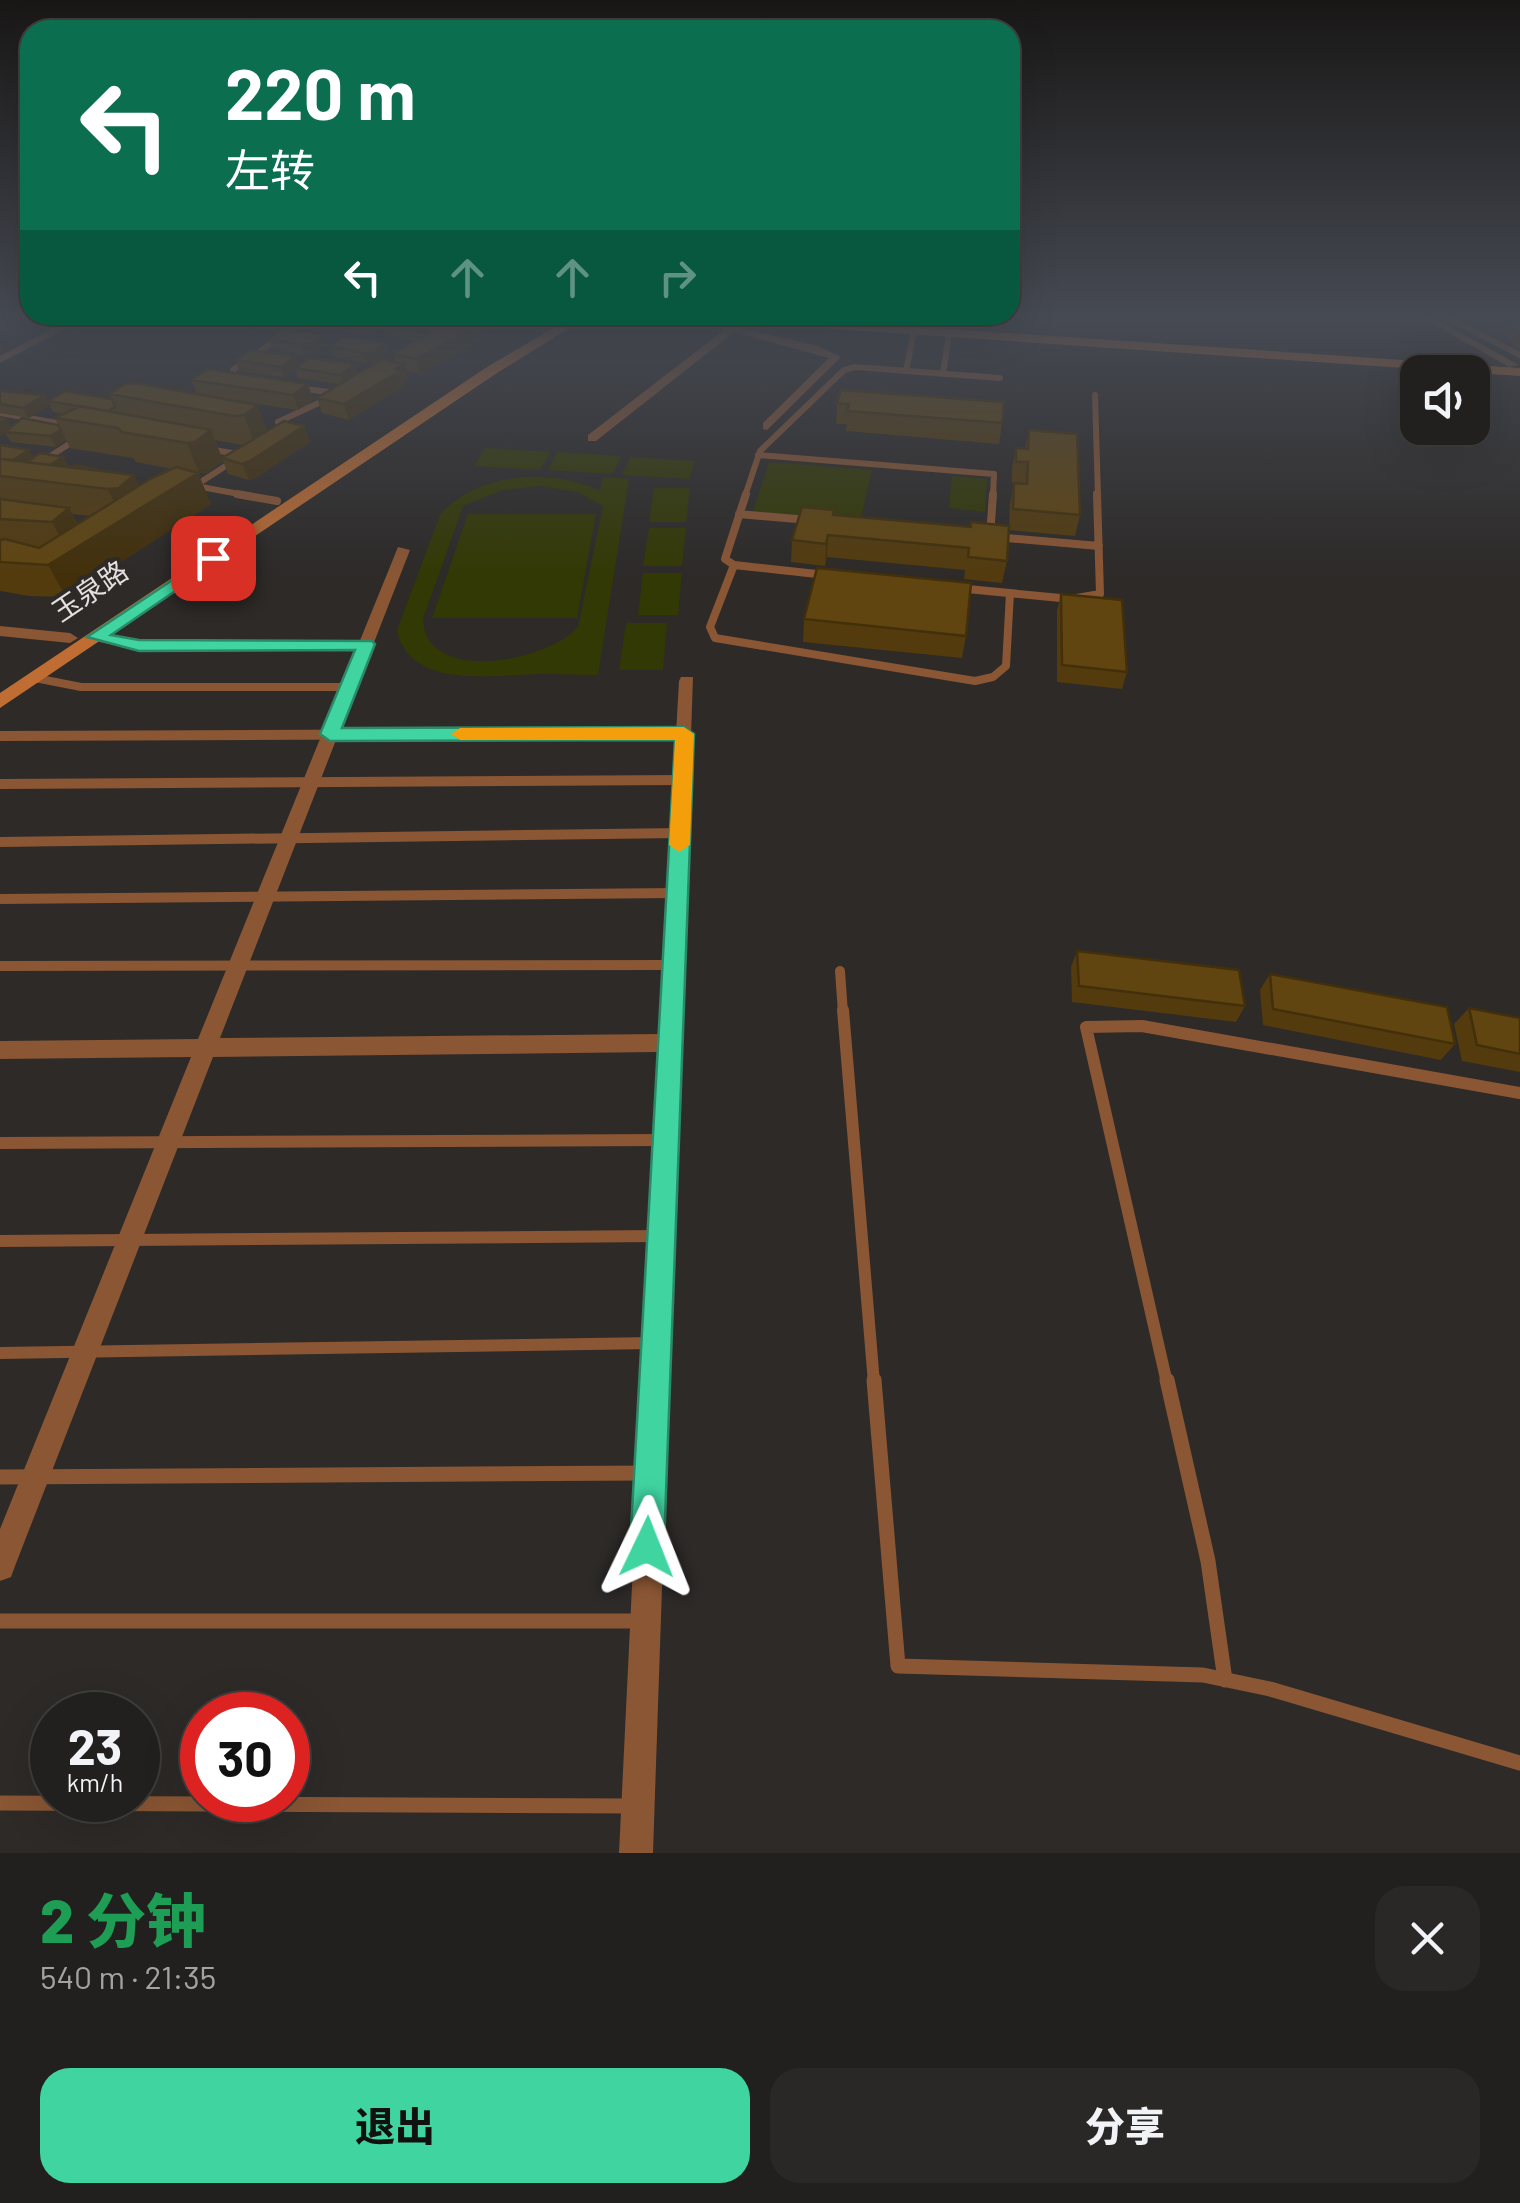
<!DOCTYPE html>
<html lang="zh">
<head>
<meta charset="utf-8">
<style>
  body { margin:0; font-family:Barlow,"Noto Sans SC",sans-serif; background:#2a2827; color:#f1f3f6; height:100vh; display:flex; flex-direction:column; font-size:38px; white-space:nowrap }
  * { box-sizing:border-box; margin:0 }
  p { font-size:32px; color:#a2a3a4 }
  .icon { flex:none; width:55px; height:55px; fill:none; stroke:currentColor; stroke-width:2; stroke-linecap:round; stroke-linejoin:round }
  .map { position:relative; height:1853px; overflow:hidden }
  .panel { display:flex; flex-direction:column; background:#22201e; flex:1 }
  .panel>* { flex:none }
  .guide { position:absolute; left:20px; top:20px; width:1000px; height:305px; border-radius:30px; box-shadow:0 10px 40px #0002,0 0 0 2px #3f3e3c; background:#0b6e4f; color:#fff; overflow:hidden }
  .buttons { position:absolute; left:1400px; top:355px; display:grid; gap:20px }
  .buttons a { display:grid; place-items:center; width:90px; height:90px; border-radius:20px; background:#22201e; box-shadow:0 10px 40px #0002,0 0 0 2px #3f3e3c; font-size:50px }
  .speed { position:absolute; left:30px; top:1692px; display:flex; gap:20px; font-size:50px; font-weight:700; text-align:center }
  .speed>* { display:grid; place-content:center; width:130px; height:130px; border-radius:50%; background:#22201e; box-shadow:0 10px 40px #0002,0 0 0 2px #3f3e3c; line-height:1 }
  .speed small { font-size:25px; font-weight:400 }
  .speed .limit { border:15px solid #d22; background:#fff; color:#111 }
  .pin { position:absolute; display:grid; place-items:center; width:85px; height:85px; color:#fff; margin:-42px; border-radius:20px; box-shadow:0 5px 15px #0006 }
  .me { position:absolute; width:110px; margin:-55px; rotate:2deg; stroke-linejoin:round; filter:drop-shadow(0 0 8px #0008) }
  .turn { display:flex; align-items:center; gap:35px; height:210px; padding:0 40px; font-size:45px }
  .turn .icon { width:130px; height:130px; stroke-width:2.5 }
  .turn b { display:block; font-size:70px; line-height:85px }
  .lanes { display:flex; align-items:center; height:95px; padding:0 40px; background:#0003; justify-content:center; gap:50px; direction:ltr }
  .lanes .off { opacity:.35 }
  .round { display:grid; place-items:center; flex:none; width:105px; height:105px; border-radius:30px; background:#2a2827 }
  .head { display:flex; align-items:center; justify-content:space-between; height:170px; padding:0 40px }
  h1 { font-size:60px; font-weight:800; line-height:75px; color:#1e9e55 }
  .button { display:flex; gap:20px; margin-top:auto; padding:20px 40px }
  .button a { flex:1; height:115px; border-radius:30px; background:#40d4a1; color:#111; font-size:40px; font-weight:800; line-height:115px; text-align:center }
  .button a+a { background:#2a2827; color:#f1f3f6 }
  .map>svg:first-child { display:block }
</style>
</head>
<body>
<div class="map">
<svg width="1520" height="1853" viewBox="0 0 1520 1853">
  <rect width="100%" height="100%" fill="#2d2a28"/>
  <path fill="#333904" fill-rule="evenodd" d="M485 448 550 452 540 470 474 466Z
    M557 452 621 456 613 474 548 470Z
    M630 457 695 461 689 479 622 475Z
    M769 462 872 470 860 522 753 511Z
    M952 476 987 479 985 512 949 508Z
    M603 477 629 479 598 675C572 675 545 673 519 675 478 677 407 684 397 630L440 515C476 472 552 467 600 491ZM540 486 577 492 603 506 578 627C549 661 425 686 423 619L463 506 503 490Z
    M654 488H690L686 522H649Z
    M468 514H596L577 618H432Z
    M649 528H686L682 566H643Z
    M643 573H682L678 615H638Z
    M626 623H667L663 670H619Z"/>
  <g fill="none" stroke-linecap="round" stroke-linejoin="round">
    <path stroke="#8a5634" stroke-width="6" d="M364 317 403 322
      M1446 317 1520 355
      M906 371 914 331
      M943 374 949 333
      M242 379 232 375 233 370 309 317
      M298 388 336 393
      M1095 395 1098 496
      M0 413 68 425
      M278 422 327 399
      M758 455 994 474 993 496
      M41 462 77 439
      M196 486 250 496
      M193 487 238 458V454L208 449
      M745 496 760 451 844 370 855 367 1000 378"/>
    <path stroke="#8a5634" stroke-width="8" d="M237 494 277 501
      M746 494 725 559 734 565 826 575
      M739 514 809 520
      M990 536 993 494
      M995 537 1099 546
      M734 565 710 627 715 638 975 681 993 677 1006 666 1010 593
      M957 588 1071 599 1100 594 1097 494
      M96 637 139 646 366 644
      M35 678 81 687H349"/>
    <path stroke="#8a5634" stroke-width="10" d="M0 736 684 733
      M0 784 683 780
      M0 842 680 833
      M0 899 677 893
      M0 966 672 965
      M840 971 843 1013"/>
    <path stroke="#8a5634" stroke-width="12" d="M843 1010 874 1383
      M0 1143 663 1140
      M0 1241 659 1236
      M0 1353 654 1343
      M1167 1383 1086 1027 1142 1026 1520 1093"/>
    <path stroke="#8a5634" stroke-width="15" d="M874 1380 898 1666 1203 1675 1270 1689 1520 1763
      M1167 1380 1208 1561 1225 1680
      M0 1477 649 1473
      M0 1621H644
      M0 1803 632 1806"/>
    <path fill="#8a5634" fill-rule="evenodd" d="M75 317H88L0 363V356Z
      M729 317H738L733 325 737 327 818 346 841 357 767 430 763 429V423L829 358 734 332 596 441H588V435L724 330 721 327Z
      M1420 317H1432L1519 365 1509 367Z
      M398 547 410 550 220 1038 659 1034 679 681 681 677H693L653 1853H619L658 1052 213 1057 15 1566 11 1577 0 1581V1529L191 1057 0 1059V1041L198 1039Z
      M0 626 70 633 78 638 70 643 0 636Z"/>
    <path fill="#bf6d33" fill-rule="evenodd" d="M572 317H587L497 373 0 708V693L487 367Z
      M712 317H773L1520 368V376L718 321Z"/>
  </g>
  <path fill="#533b0e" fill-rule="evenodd" d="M301 317H383L385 325 413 320V317H489L491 329 476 333 478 342 420 374 406 371 408 379 403 382 404 386 349 420 322 413 317 398 339 384 298 378 295 369 284 377 239 371 236 360 296 356 299 366 358 374 395 362 393 354 415 340 386 336 383 326 372 335 304 326Z
    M1486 317H1520V319Z
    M1509 322H1520V348H1515L1504 331Z
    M269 338 328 344 315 354 304 355 272 348Z
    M330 346 389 352 377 362 366 363 333 356Z
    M208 369 313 399 298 410 243 402 268 431 304 426 310 442 257 477 249 480 228 474 222 458 243 445 215 440 223 461 207 473H198L211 504 66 597 29 596 0 591V445L34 458 63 457 68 467 95 469 96 471 139 486 173 469 136 462 133 458 70 448 66 440 56 447 11 442 5 433 0 436V417L6 418 11 427 58 425 55 418 64 414 53 412 48 401 112 399 109 394H197L191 380ZM72 514 91 516 78 524Z
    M0 391 45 395 50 405 29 418 0 413Z
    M837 403 1002 423 999 444 846 431 847 424H836Z
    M1029 430 1080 515 1075 536 1009 530 1010 504 1014 483H1012V469L1016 448H1025Z
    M834 515 970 527 1007 561 1002 583 964 579 965 570 827 557 825 566 791 562 792 540Z
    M1061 594 1127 672 1122 689 1057 682V611Z
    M804 619 966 636 962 658 803 642Z
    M1077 951 1245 1006 1236 1022 1072 1002 1071 967Z
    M1270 974 1455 1044 1441 1060 1263 1025 1260 990Z
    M1469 1008 1520 1018V1072L1462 1061 1454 1024Z"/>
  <path fill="#43300b" d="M373 317H383L385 325 372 335 368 320Z
    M478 317H489L491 329 476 333 478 342 420 374 416 359 465 332 463 320Z
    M434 322 436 332 424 341 422 331Z
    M325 334 328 344 315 354 304 355 301 345Z
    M387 342 389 352 377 362 366 363 364 353Z
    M296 356 299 366 284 377 281 367Z
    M355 364 358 374 344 385 341 375Z
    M404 364 408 379 403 382 404 386 349 420 344 404Z
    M308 384 313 399 298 410 293 395Z
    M45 395 50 405 29 418 23 408Z
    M258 405 269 435 255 445 244 415Z
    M6 418 12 429 0 436V422Z
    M304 426 310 442 257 477 249 480 242 464Z
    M61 430 66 440 56 447 50 436Z
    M211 430 223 461 207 473H199L187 443Z
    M29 450 35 460 28 465 13 460Z
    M63 457 68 468H46Z
    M198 473 211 504 66 597 48 565 68 552 52 522 69 508 85 539 122 519 108 489 134 475 148 504Z
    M828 535 827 557 825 566 826 544Z"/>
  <path fill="#604510" stroke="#43300b" stroke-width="2.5" d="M343 317H373L368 320Z
    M395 317 434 322 422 331 383 326Z
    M458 317H478L463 320Z
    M447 321 475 327 416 359 393 354Z
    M1509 322H1520V337Z
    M282 329 325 334 312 344 301 345 269 338Z
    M343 336 387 342 375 352 364 353 330 346Z
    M251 350 296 356 281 367 236 360Z
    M309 358 355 364 341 375 295 368Z
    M382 359 404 364 395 369 400 371 344 404 317 398Z
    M208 369 308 384 293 395 191 380Z
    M135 383 258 405 244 415 234 416 109 394 125 384Z
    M841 390 1004 402 1002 423 847 411 849 404 837 403Z
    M0 391 45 395 23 408 0 404Z
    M65 391 112 399 115 407 108 411 48 401Z
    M80 406 211 430 195 442 187 443 122 432 118 428 55 418Z
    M22 418 58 425 61 430 50 436 5 432Z
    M284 421 304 426 250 461 242 464 222 458Z
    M1029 430 1077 434 1080 515 1013 509 1014 483 1027 484 1028 462H1016V448L1028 449Z
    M0 445 29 450 13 460 0 459Z
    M40 453 63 457 50 465 27 462Z
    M0 459 134 475 119 488 108 489 0 476Z
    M75 465 95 469 93 470 71 467Z
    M176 467 198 473 48 565 0 562V540L5 539 39 548 150 479Z
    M0 499 69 508 52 522 0 519Z
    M802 507 834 510 833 515 971 527V522L1009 526 1007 561 968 557 969 548 828 535 826 544 792 540Z
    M817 568 971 583 966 636 804 619Z
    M1061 594 1122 600 1127 672 1062 665Z
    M1077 951 1239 970 1245 1006 1079 986Z
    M1270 974 1447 1007 1455 1044 1273 1009Z
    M1469 1008 1520 1018V1054L1477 1045Z"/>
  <linearGradient id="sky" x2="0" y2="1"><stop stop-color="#191716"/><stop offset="0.55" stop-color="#464a53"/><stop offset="1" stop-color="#464a53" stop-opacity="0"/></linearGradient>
  <rect width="1520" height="576" fill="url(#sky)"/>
  <path fill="#40d4a1" stroke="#2a8a69" stroke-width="2.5" d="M213 553 219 555V561L111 635 139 640 372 641 375 644 342 728 684 727 694 734 664 1547 659 1559 647 1564 635 1559 630 1547 675 740 330 741 320 734 355 650 139 651 87 637Z"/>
  <path fill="#f59e0b" d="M684 727 694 734 690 845 679 852 669 845 675 740H460L451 734 460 728Z"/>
  <g text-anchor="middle" stroke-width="8" stroke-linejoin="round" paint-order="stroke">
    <g font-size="28" fill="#e3e0df" stroke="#2d2a28">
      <text transform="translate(90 591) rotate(-34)" y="10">玉泉路</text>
    </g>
  </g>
</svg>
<div class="buttons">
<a><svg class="icon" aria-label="sound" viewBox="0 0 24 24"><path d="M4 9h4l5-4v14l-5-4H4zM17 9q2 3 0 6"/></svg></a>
</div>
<div class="speed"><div>23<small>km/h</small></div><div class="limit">30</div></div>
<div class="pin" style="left:213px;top:558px;background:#d93025"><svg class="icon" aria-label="arrive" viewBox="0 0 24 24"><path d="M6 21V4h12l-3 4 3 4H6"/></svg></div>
<svg class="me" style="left:647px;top:1547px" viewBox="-20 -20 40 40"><path d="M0-17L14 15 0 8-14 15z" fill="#40d4a1" stroke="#fff" stroke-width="4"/></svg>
<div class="guide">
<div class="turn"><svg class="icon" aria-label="left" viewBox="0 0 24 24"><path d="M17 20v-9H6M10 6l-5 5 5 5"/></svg><div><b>220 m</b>左转</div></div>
<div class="lanes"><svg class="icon" aria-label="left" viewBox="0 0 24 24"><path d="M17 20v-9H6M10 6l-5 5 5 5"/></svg><svg class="icon off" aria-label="ahead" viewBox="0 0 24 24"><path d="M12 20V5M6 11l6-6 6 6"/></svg><svg class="icon off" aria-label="ahead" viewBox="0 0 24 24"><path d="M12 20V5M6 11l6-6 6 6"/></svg><svg class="icon off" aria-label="right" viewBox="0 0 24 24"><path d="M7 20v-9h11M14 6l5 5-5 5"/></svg></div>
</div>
</div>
<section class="panel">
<div class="head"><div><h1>2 分钟</h1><p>540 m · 21:35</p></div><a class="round"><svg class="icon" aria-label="close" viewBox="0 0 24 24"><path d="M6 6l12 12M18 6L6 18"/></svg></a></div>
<div class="button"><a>退出</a><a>分享</a></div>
</section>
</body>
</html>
